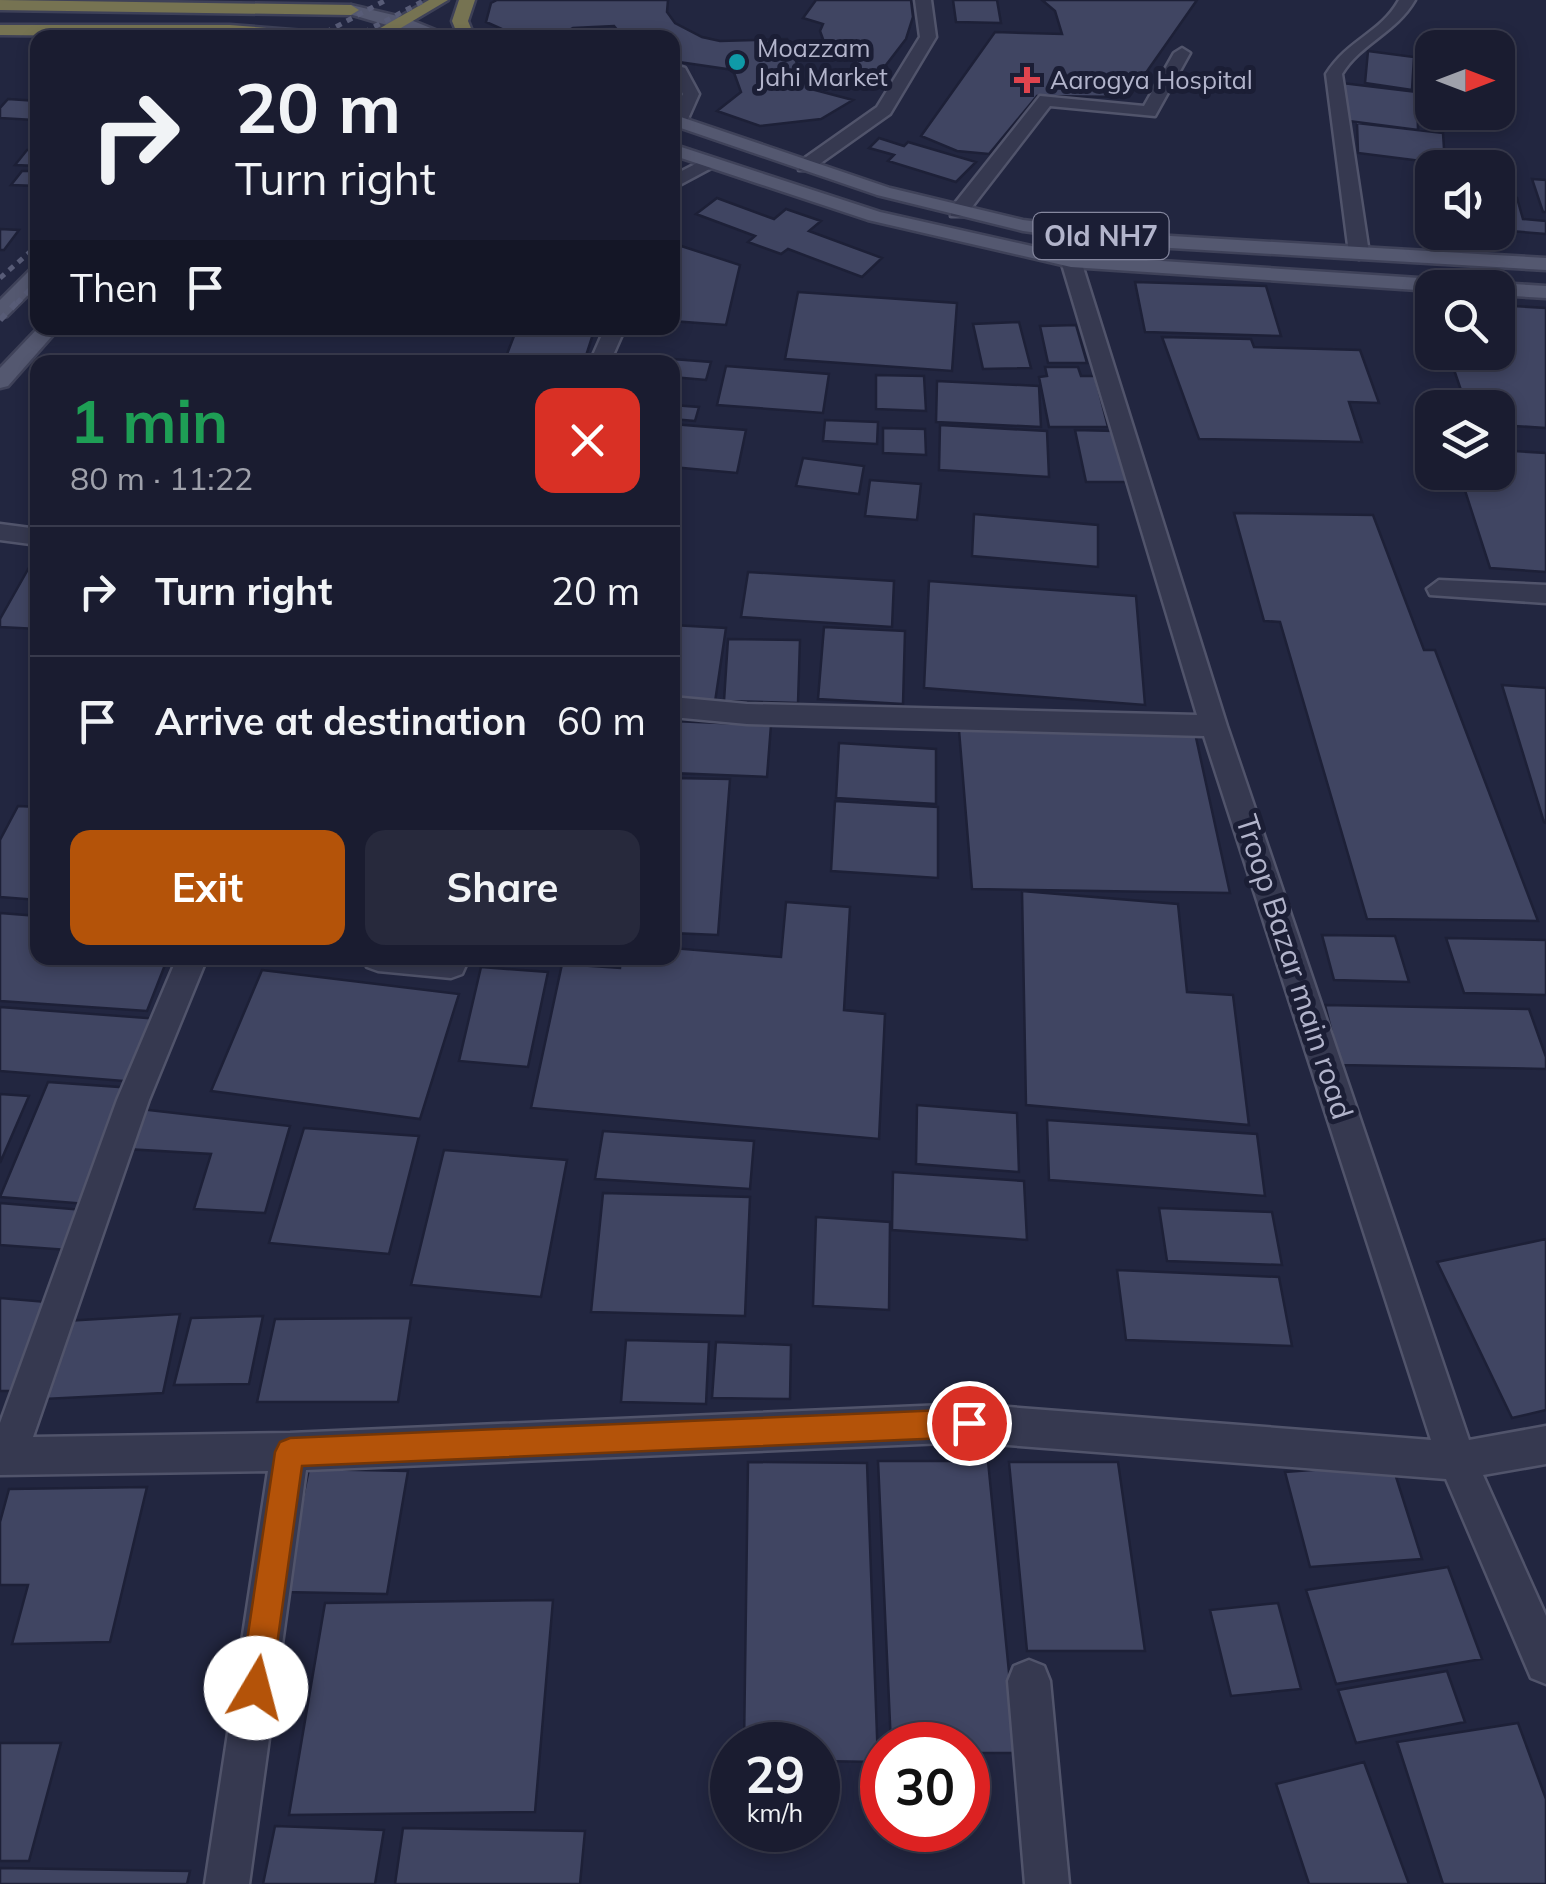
<!DOCTYPE html>
<html lang="en">
<head>
<meta charset="utf-8">
<style>
  body { margin:0; font-family:Mulish,sans-serif; background:#27293c; color:#f1f3f6; height:100vh; display:flex; flex-direction:column; font-size:38px; white-space:nowrap }
  * { box-sizing:border-box; margin:0 }
  p { font-size:32px; color:#9fa1ab }
  .icon { flex:none; width:55px; height:55px; fill:none; stroke:currentColor; stroke-width:2; stroke-linecap:round; stroke-linejoin:round }
  .map { position:relative; flex:1; overflow:hidden }
  .details { position:absolute; left:30px; top:355px; width:650px; height:610px; display:flex; flex-direction:column; background:#1a1c30; border-radius:20px; box-shadow:0 5px 15px #0003,0 0 0 2px #383a4c }
  .details>* { flex:none }
  .banner { position:absolute; left:30px; top:30px; width:650px; height:305px; border-radius:20px; box-shadow:0 5px 15px #0003,0 0 0 2px #383a4c; background:#1a1c30; color:#f1f3f6; overflow:hidden }
  .needle { width:65px; rotate:90deg }
  .controls { position:absolute; left:1415px; top:30px; display:grid; gap:20px }
  .controls a { display:grid; place-items:center; width:100px; height:100px; border-radius:20px; background:#1a1c30; box-shadow:0 5px 15px #0003,0 0 0 2px #383a4c; font-size:50px }
  .speed { position:absolute; left:710px; top:1722px; display:flex; gap:20px; font-size:50px; font-weight:700; text-align:center }
  .speed>* { display:grid; place-content:center; width:130px; height:130px; border-radius:50%; background:#1a1c30; box-shadow:0 5px 15px #0003,0 0 0 2px #383a4c; line-height:1 }
  .speed small { font-size:25px; font-weight:400 }
  .speed .limit { border:15px solid #d22; background:#fff; color:#111 }
  .pin { position:absolute; display:grid; place-items:center; width:85px; height:85px; color:#fff; margin:-42px; border:5px solid #fff; border-radius:50%; box-shadow:0 2px 10px #0007 }
  .me { position:absolute; width:110px; margin:-55px; rotate:8deg; stroke-linejoin:round; filter:drop-shadow(0 0 8px #0008) }
  .turn { display:flex; align-items:center; gap:35px; height:210px; padding:0 40px; font-size:45px }
  .turn .icon { width:130px; height:130px; stroke-width:2.5 }
  .turn b { display:block; font-size:70px; line-height:85px }
  .then { display:flex; align-items:center; height:95px; padding:0 40px; background:#0003; gap:20px; font-size:38px }
  .round { display:grid; place-items:center; flex:none; width:105px; height:105px; border-radius:20px; background:#27293c }
  .headline { display:flex; align-items:center; justify-content:space-between; height:170px; padding:0 40px }
  h1 { font-size:60px; font-weight:700; line-height:75px; color:#1e9e55 }
  .cta { display:flex; gap:20px; margin-top:auto; padding:20px 40px }
  .cta a { flex:1; height:115px; border-radius:20px; background:#b45309; color:#fff; font-size:40px; font-weight:700; line-height:115px; text-align:center }
  .cta a+a { background:#27293c; color:#f1f3f6 }
  ul { padding:0; list-style:none }
  li { display:flex; align-items:center; gap:30px; height:130px; padding:0 40px; border-top:2px solid #383a4c }
  li div { flex:1 }
  li b { display:block; font-size:38px }
  li em { font-style:normal }
  .map>svg:first-child { display:block }
</style>
</head>
<body>
<div class="map">
<svg width="1546" height="1884" viewBox="0 0 1546 1884">
  <rect width="100%" height="100%" fill="#222640"/>
  <path fill="#404562" stroke="#1d2037" stroke-width="2.5" d="M497 0H668L667 12 675 23 702 37 720 41 787 39 807 88 853 100 821 119 760 126 717 111 741 92 733 70 672 61V38H624L614 26 573 28 555 38H522L486 22 491 3Z
    M816 0H911L913 17 906 39 876 78 850 72 859 56 824 42 820 31 823 24 803 18Z
    M953 0H997L1001 23 956 22Z
    M1042 0H1197L1129 97 1037 96 989 154 957 151 921 136 995 32 1062 34 1055 11Z
    M1368 51 1414 57 1412 90 1365 83Z
    M1342 83 1417 92 1418 130 1341 120Z
    M8 99 38 101V116L34 120 0 118V108Z
    M1357 123 1443 133 1445 164 1358 153Z
    M879 138 904 146 908 142 976 162 956 182 888 161 894 155 869 148Z
    M27 150H38V166L15 165Z
    M22 171H38V186L11 185Z
    M1532 179 1546 180V212H1543Z
    M1498 196 1517 198 1523 219 1546 221V234L1498 230Z
    M717 198 774 219 786 209 821 221 809 231 882 258 862 277 788 249 781 254 748 242 755 236 696 214Z
    M0 229 19 230 4 250H0Z
    M678 245 740 265 726 325 672 321V267Z
    M1135 282 1266 286 1281 336 1145 332Z
    M798 292 957 303 952 371 785 359Z
    M1498 305 1546 308V428L1498 425V408H1467L1448 352H1498Z
    M1019 322 1031 368 983 369 973 324Z
    M1076 325 1087 363H1048L1040 326Z
    M517 328H595L584 362H504Z
    M1162 337 1251 339 1254 347 1360 350 1379 403 1349 402 1362 442 1199 439Z
    M608 354 711 362 706 380 672 377V362H605Z
    M726 366 829 374 823 413 717 405Z
    M1045 367H1078L1081 376H1095L1108 427H1049L1039 377 1047 376Z
    M876 375 924 376 926 411 876 409Z
    M937 381 1039 386 1041 427 936 422Z
    M672 405 699 407 695 421 672 419Z
    M825 420 878 422 877 444 823 441Z
    M672 424 746 430 737 473 672 467Z
    M940 425 1047 431 1049 477 939 470Z
    M883 428 925 429 926 455 883 453Z
    M1075 430 1115 431 1127 482H1086Z
    M1498 450 1546 453V572L1490 568 1459 472H1498Z
    M803 458 864 466 859 494 796 486Z
    M870 480 921 484 917 520 865 516Z
    M1234 513 1373 515 1424 650H1435L1538 921 1367 919 1280 622 1264 621Z
    M974 514 1098 525V567L972 556Z
    M31 564 38 565V629L0 627V619Z
    M748 572 894 581 892 627 741 617Z
    M929 581 1136 596 1145 705 924 688Z
    M672 625 726 628 715 702 672 699Z
    M824 627 905 631 903 704 818 699Z
    M728 639 800 640 798 703 724 701Z
    M1502 685 1546 688V823L1544 822Z
    M672 721 771 725 767 777 672 773Z
    M959 730 1195 733 1230 893 972 889Z
    M839 743 936 749V804L836 798Z
    M672 778 730 779 718 935 672 933Z
    M835 801 938 807V878L831 871Z
    M18 806 38 807V900L0 897V840Z
    M1022 891 1178 904 1187 992 1233 995 1249 1125 1026 1105Z
    M786 902 850 907 844 1010 885 1014 879 1139 531 1108 562 964 620 968 621 958H672V948L781 957Z
    M0 913 38 916V958L165 965 147 1011 0 1001Z
    M1322 935 1395 936 1409 982 1334 980Z
    M1446 938 1546 940V995L1464 993Z
    M481 967 548 972 528 1067 459 1061Z
    M262 970 459 994 420 1119 211 1091Z
    M1325 1005 1529 1009 1546 1057V1069L1340 1065Z
    M0 1007 160 1019 136 1082 0 1071Z
    M48 1082 133 1088 87 1204 0 1197Z
    M0 1094 29 1096 0 1163Z
    M917 1105 1017 1113 1019 1172 916 1164Z
    M140 1109 290 1126 265 1213 194 1209 211 1154 126 1149Z
    M1047 1120 1257 1134 1265 1196 1049 1180Z
    M304 1128 419 1136 389 1254 269 1243Z
    M603 1131 754 1141 750 1189 595 1179Z
    M444 1150 567 1160 541 1297 411 1285Z
    M893 1172 1024 1181 1027 1240 892 1230Z
    M603 1193 750 1197 745 1316 591 1312Z
    M0 1203 84 1210 68 1250 0 1245Z
    M1159 1208 1272 1212 1282 1265 1167 1261Z
    M816 1217 890 1222 889 1310 813 1306Z
    M1546 1239V1410L1512 1418 1437 1262Z
    M1117 1270 1279 1277 1292 1346 1126 1340Z
    M0 1298 47 1302 13 1391H0Z
    M180 1314 163 1393 44 1399 65 1321Z
    M263 1316 249 1384 174 1385 191 1318Z
    M411 1318 398 1402H257L275 1319Z
    M626 1340 709 1342 706 1404 621 1402Z
    M716 1342 791 1345 790 1399 712 1398Z
    M878 1461H988L1017 1753H968V1745H891Z
    M748 1462 867 1463 878 1762 818 1761V1745H744Z
    M1009 1462H1118L1145 1651H1027Z
    M1392 1464 1422 1559 1310 1567 1285 1472Z
    M309 1469 408 1471 387 1594 283 1592Z
    M147 1487 110 1642 12 1644 28 1585H0V1522L9 1489Z
    M1448 1567 1482 1659 1336 1684 1306 1590Z
    M553 1600 535 1812 289 1815 325 1603Z
    M1278 1603 1301 1689 1231 1696 1210 1610Z
    M1447 1671 1465 1722 1356 1743 1338 1690Z
    M1518 1723 1546 1799V1884H1443L1397 1742Z
    M0 1743H61L29 1861H0Z
    M1364 1762 1409 1884H1309L1276 1784Z
    M275 1826 384 1830 375 1884H263Z
    M403 1828 585 1831 580 1884H395Z
    M0 1868 190 1871 187 1884H0Z"/>
  <g fill="none" stroke-linecap="round" stroke-linejoin="round">
    <defs>
      <path id="minor" d="M915 0H931L936 37 890 114 811 170H799V162L877 107 920 37Z
        M1399 0H1415C1396 33 1361 43 1342 74L1369 253 1359 259 1349 253 1326 74C1349 38 1380 34 1399 0Z
        M1182 48 1190 53 1155 116 1050 106 965 216H951V208L1040 96 1144 106 1174 53Z
        M672 64 685 68 699 94 687 121 678 126 672 125V115L683 94 672 74Z
        M709 157 718 162 715 166 672 189V176Z
        M1073 227 1082 233 1081 261 1227 726 1469 1440 1546 1426V1464L1483 1475 1546 1616V1684L1531 1678 1446 1479 969 1442 306 1470 249 1884H205L268 1471 0 1475V1423L117 1100 177 958H207L149 1100 33 1437 290 1433 969 1404 1431 1440 1204 736 747 724 672 717V697L747 704 1197 715 1061 261 1064 233Z
        M605 328H625L610 362H590Z
        M0 524 38 529V545L0 540Z
        M1439 580 1546 585V603L1430 595 1427 589Z
        M363 958H463L466 965 462 974 451 978 378 971 367 967Z
        M1029 1660 1044 1666 1050 1681 1069 1884H1025L1008 1681 1014 1666Z"/>
      <path id="major" d="M351 5 406 18 455 38H431L346 13 343 10Z
        M672 114 890 188 1023 220 1137 234 1546 258V270L1137 246 1023 231 877 195 672 125Z
        M672 144 880 212 1071 255 1480 282 1489 287 1498 283 1546 286V298L1498 295V288H1432V291L1071 267 868 220 672 155Z
        M38 267V285L7 316 0 318V300L31 269Z
        M38 328H59L8 386 0 388V368Z"/>
      <path id="highway" d="M0 0 351 5 359 10 351 15 0 10Z
        M429 0H448L384 38H363Z
        M459 0H475L468 21 475 38H459L452 21Z
        M0 25H230L330 33 338 38 0 35Z"/>
    </defs>
    <use href="#minor" stroke="#51546b" stroke-width="5"/>
    <use href="#major" stroke="#3f4259" stroke-width="5"/>
    <use href="#highway" stroke="#3e4158" stroke-width="5"/>
    <use href="#minor" fill="#363950" fill-rule="evenodd"/>
    <use href="#major" fill="#545870" fill-rule="evenodd"/>
    <use href="#highway" fill="#767352" fill-rule="evenodd"/>
    <path stroke="#585c77" stroke-width="5" stroke-dasharray="6 6" stroke-linecap="butt" d="M315 38 386 0
      M353 38 425 0
      M0 278 38 245
      M17 303 38 281"/>
    <path stroke="#585c77" stroke-width="6" stroke-dasharray="8 8" stroke-linecap="butt" d="M0 320 19 300"/>
  </g>
  <path fill="#b45309" stroke="#753606" stroke-width="2.5" d="M969 1409 979 1413 983 1423 979 1433 969 1437 302 1466 271 1688 267 1699 256 1703 244 1699 240 1688 275 1452 280 1442 290 1438Z"/>
  <circle fill="#0f9aa8" stroke="#1b1e35" stroke-width="4" cx="737" cy="62" r="10"/>
  <path fill="#e0444e" stroke="#1b1e35" stroke-width="4" d="M1022 65h10v10h10v10h-10v10h-10v-10h-10v-10h10z"/>
  <g text-anchor="middle" stroke-width="10" stroke-linejoin="round" paint-order="stroke">
    <g font-size="25" fill="#b2b4cb" stroke="#1b1e35" text-anchor="start">
      <text x="757" y="57">Moazzam<tspan x="757" dy="29">Jahi Market</tspan></text>
      <text x="1050" y="89">Aarogya Hospital</text>
    </g>
    <rect fill="#1b1e35" stroke="#85879e" stroke-width="2.5" x="1033.5" y="213" width="135" height="46" rx="8"/>
    <g font-size="28" font-weight="bold" fill="#b2b4cb">
      <text x="1101" y="246">Old NH7</text>
    </g>
    <g font-size="30" fill="#b2b4cb" stroke="#1b1e35">
      <text transform="translate(1294 967) rotate(72)" y="10">Troop Bazar main road</text>
    </g>
  </g>
</svg>
<div class="controls">
<a><svg class="needle" viewBox="-14 -14 28 28"><path d="M0-13l5 13h-10z" fill="#e53935"/><path d="M0 13l5-13h-10z" fill="#9fa1ab"/></svg></a>
<a><svg class="icon" aria-label="sound" viewBox="0 0 24 24"><path d="M4 9h4l5-4v14l-5-4H4zM17 9q2 3 0 6"/></svg></a>
<a><svg class="icon" aria-label="search" viewBox="0 0 24 24"><circle cx="10" cy="10" r="6"/><path d="M15 15l6 6"/></svg></a>
<a><svg class="icon" aria-label="layers" viewBox="0 0 24 24"><path d="M12 4l9 5-9 5-9-5zM3 14l9 5 9-5"/></svg></a>
</div>
<div class="speed"><div>29<small>km/h</small></div><div class="limit">30</div></div>
<div class="pin" style="left:969px;top:1423px;background:#d93025"><svg class="icon" aria-label="arrive" viewBox="0 0 24 24"><path d="M6 21V4h12l-3 4 3 4H6"/></svg></div>
<svg class="me" style="left:256px;top:1688px" viewBox="-20 -20 40 40"><circle r="19" fill="#fff"/><path d="M0-13L10 11 0 6-10 11z" fill="#b45309"/></svg>
<div class="banner">
<div class="turn"><svg class="icon" aria-label="right" viewBox="0 0 24 24"><path d="M7 20v-9h11M14 6l5 5-5 5"/></svg><div><b>20 m</b>Turn right</div></div>
<div class="then">Then<svg class="icon" aria-label="arrive" viewBox="0 0 24 24"><path d="M6 21V4h12l-3 4 3 4H6"/></svg></div>
</div>
<section class="details">
<div class="headline"><div><h1>1 min</h1><p>80 m · 11:22</p></div><a class="round" style="background:#d93025;color:#fff"><svg class="icon" aria-label="close" viewBox="0 0 24 24"><path d="M6 6l12 12M18 6L6 18"/></svg></a></div>
<ul>
<li><svg class="icon" aria-label="right" viewBox="0 0 24 24"><path d="M7 20v-9h11M14 6l5 5-5 5"/></svg><div><b>Turn right</b></div><em>20 m</em></li>
<li><svg class="icon" aria-label="arrive" viewBox="0 0 24 24"><path d="M6 21V4h12l-3 4 3 4H6"/></svg><div><b>Arrive at destination</b></div><em>60 m</em></li>
</ul>
<div class="cta"><a>Exit</a><a>Share</a></div>
</section>
</div>
</body>
</html>
